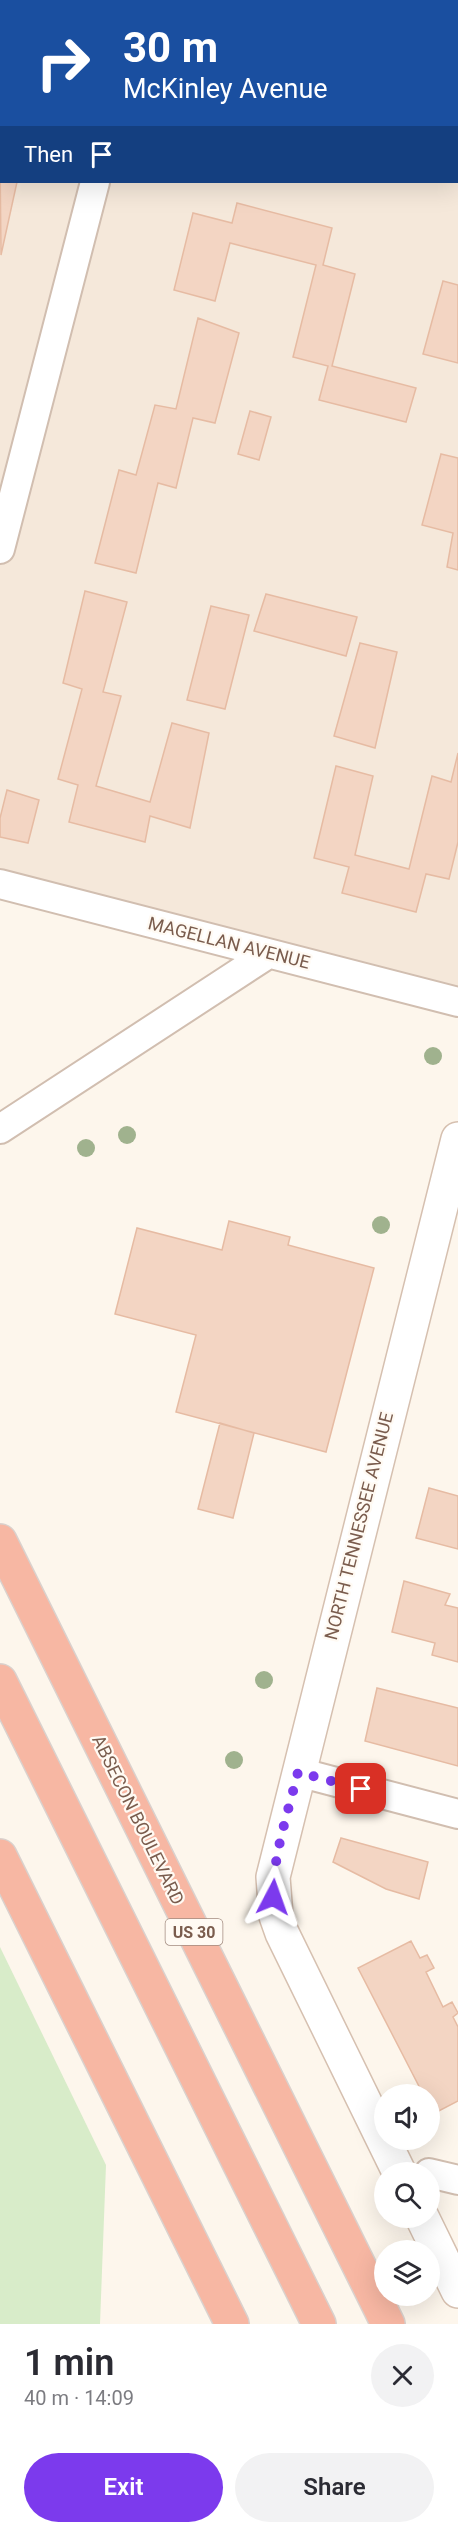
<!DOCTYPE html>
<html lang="en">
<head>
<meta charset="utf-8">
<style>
  body { margin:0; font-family:Roboto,sans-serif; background:#f2f2f3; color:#2b2b33; height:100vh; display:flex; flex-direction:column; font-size:22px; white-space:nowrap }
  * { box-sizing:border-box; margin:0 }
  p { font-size:20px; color:#7c7c81 }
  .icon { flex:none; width:33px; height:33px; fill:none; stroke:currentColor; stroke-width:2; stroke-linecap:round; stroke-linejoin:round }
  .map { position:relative; height:2324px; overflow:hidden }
  .drawer { display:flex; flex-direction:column; background:#fff; flex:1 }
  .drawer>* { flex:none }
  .banner { position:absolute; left:0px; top:0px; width:459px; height:183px; box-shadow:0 6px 24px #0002; background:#1a4fa0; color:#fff; overflow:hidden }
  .fabs { position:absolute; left:374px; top:2084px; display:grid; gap:12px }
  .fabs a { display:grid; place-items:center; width:66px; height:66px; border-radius:50%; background:#fff; box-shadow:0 6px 24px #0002; font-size:30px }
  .pin { position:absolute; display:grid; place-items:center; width:51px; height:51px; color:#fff; margin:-26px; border-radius:12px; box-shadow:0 3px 9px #0006 }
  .me { position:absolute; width:66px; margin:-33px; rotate:4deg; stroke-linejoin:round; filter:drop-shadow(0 0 4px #0008) }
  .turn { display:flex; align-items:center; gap:21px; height:126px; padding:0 24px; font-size:27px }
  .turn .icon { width:78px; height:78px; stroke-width:2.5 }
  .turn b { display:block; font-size:42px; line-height:51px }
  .then { display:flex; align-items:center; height:57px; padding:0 24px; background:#0003; gap:12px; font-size:22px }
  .round { display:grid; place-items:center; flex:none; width:63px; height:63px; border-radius:32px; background:#f2f2f3 }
  .overview { display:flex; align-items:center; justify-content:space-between; height:102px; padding:0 24px }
  h1 { font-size:36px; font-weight:600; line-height:45px }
  .button { display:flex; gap:12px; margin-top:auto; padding:12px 24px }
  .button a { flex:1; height:69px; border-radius:36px; background:#7c3aed; color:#fff; font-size:24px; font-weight:600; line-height:69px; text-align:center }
  .button a+a { background:#f2f2f3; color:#2b2b33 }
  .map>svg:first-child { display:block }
</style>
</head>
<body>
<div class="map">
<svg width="458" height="2324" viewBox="0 0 458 2324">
  <rect width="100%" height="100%" fill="#fdf6ec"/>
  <path fill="#f5e8da" d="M143 0H455L142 2Z
    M0 61 2 182H458V179V1002L0 884Z"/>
  <path fill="#d8ecc9" d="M0 1947 106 2165 100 2324H0Z"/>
  <path fill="#f3d5c3" stroke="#e6bba3" stroke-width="1.5" d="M12 0H72V2Z
    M229 0H267L229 2Z
    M349 0H386L349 2Z
    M0 153 2 182H17L1 255Z
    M237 203 332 228 323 265 355 274 332 366 416 388 406 422 319 400 328 366 293 357 316 265 230 243 215 301 174 290 193 213 232 223Z
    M443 281 458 285V363L423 354Z
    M198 318 239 333 215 423 193 418 176 488 158 483 136 573 95 563 119 470 136 475 155 405 176 409Z
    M250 411 271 417 259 460 238 454Z
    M441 454 458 458V570L447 567 453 533 422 525Z
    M85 591 127 602 103 692 121 696 96 786 150 802 172 723 209 733 190 828 150 816 145 842 69 822 78 785 58 779 82 689 63 683Z
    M266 594 357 617 346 656 254 631Z
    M211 606 249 615 225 709 187 700Z
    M360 643 397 652 375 748 334 736Z
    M458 753V842L449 879 426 874 416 912 342 893 349 867 314 858 336 766 373 776 355 855 409 869 432 776 451 782Z
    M7 790 39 800 28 843 0 837V818Z
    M229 1221 290 1237 288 1245 374 1268 326 1452 176 1412 196 1335 115 1314 137 1228 222 1250Z
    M220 1423 254 1433 233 1518 198 1509Z
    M429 1488 458 1496V1549L416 1538Z
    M404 1581 450 1594 445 1605 458 1608V1662L432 1655 435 1643 392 1632Z
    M377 1688 458 1708V1766L365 1741Z
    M341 1838 428 1862 419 1899 386 1889 333 1862Z
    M411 1941 420 1958 427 1955 434 1968 426 1972 443 2007 452 2002 458 2013 453 2017 458 2027V2101L433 2114 429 2106V2094H423L358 1968Z"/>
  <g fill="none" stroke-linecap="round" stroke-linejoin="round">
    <defs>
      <path id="street" d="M142 2 143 0
        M455 2V0
        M0 61H2
        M0 549 95 182
        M0 884 458 1002
        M0 1129 268 954
        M298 1772 458 1814
        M429 2173 458 2180"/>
      <path id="secondary" d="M399 2172 282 1933 276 1916 273 1877 458 1139
        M422 2217 458 2291"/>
      <path id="highway" d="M0 1541 388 2324
        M0 1681 319 2324
        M0 1856 232 2324"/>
    </defs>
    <use href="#street" stroke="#d1beb0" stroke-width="32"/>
    <use href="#secondary" stroke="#d6c0b0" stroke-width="36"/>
    <use href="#highway" stroke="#dad1cd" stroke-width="36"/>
    <use href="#street" stroke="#fff" stroke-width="28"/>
    <use href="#secondary" stroke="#fff" stroke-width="33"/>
    <use href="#highway" stroke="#f7b7a3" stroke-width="33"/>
  </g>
  <g fill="#a0b28e">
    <circle cx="433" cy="1056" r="9"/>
    <circle cx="127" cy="1135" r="9"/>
    <circle cx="86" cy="1148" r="9"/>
    <circle cx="381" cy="1225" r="9"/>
    <circle cx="264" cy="1680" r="9"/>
    <circle cx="234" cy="1760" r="9"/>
  </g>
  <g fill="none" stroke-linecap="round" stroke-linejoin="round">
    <path stroke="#7c3aed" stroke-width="10" stroke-dasharray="0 18" d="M273 1897C273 1855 288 1813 298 1772L361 1789"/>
  </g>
  <g text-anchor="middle" stroke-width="4.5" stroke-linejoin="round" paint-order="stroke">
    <rect fill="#fffaf3" stroke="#a28b7f" stroke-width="1.5" x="165.5" y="1919" width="57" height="26" rx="4.5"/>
    <g font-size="16" font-weight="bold" fill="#7a5c4d">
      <text x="194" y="1938">US 30</text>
    </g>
    <g font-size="18" fill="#7a5c4d" stroke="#fffaf3">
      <text transform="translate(229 943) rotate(14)" y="6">MAGELLAN AVENUE</text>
      <text transform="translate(359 1526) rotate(-76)" y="6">NORTH TENNESSEE AVENUE</text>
      <text transform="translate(138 1820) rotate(64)" y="6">ABSECON BOULEVARD</text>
    </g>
  </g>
</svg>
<div class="fabs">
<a><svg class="icon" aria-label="sound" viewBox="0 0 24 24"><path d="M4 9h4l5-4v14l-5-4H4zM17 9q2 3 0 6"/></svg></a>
<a><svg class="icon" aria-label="search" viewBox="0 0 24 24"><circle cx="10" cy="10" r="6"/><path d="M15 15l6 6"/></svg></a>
<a><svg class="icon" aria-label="layers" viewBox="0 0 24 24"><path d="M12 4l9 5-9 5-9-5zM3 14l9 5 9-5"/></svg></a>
</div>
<div class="pin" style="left:361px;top:1789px;background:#d93025"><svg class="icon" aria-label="arrive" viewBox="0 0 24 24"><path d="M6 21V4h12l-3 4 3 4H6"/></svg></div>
<svg class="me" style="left:273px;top:1897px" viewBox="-20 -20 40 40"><path d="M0-17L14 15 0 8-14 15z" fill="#7c3aed" stroke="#fff" stroke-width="4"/></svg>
<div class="banner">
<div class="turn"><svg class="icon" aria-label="right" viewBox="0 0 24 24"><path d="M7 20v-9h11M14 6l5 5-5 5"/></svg><div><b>30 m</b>McKinley Avenue</div></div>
<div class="then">Then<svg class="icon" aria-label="arrive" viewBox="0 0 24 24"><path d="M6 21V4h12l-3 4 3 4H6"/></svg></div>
</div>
</div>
<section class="drawer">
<div class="overview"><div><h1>1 min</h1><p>40 m · 14:09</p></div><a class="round"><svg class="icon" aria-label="close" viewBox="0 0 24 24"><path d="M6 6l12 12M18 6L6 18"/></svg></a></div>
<div class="button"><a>Exit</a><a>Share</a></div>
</section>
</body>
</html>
